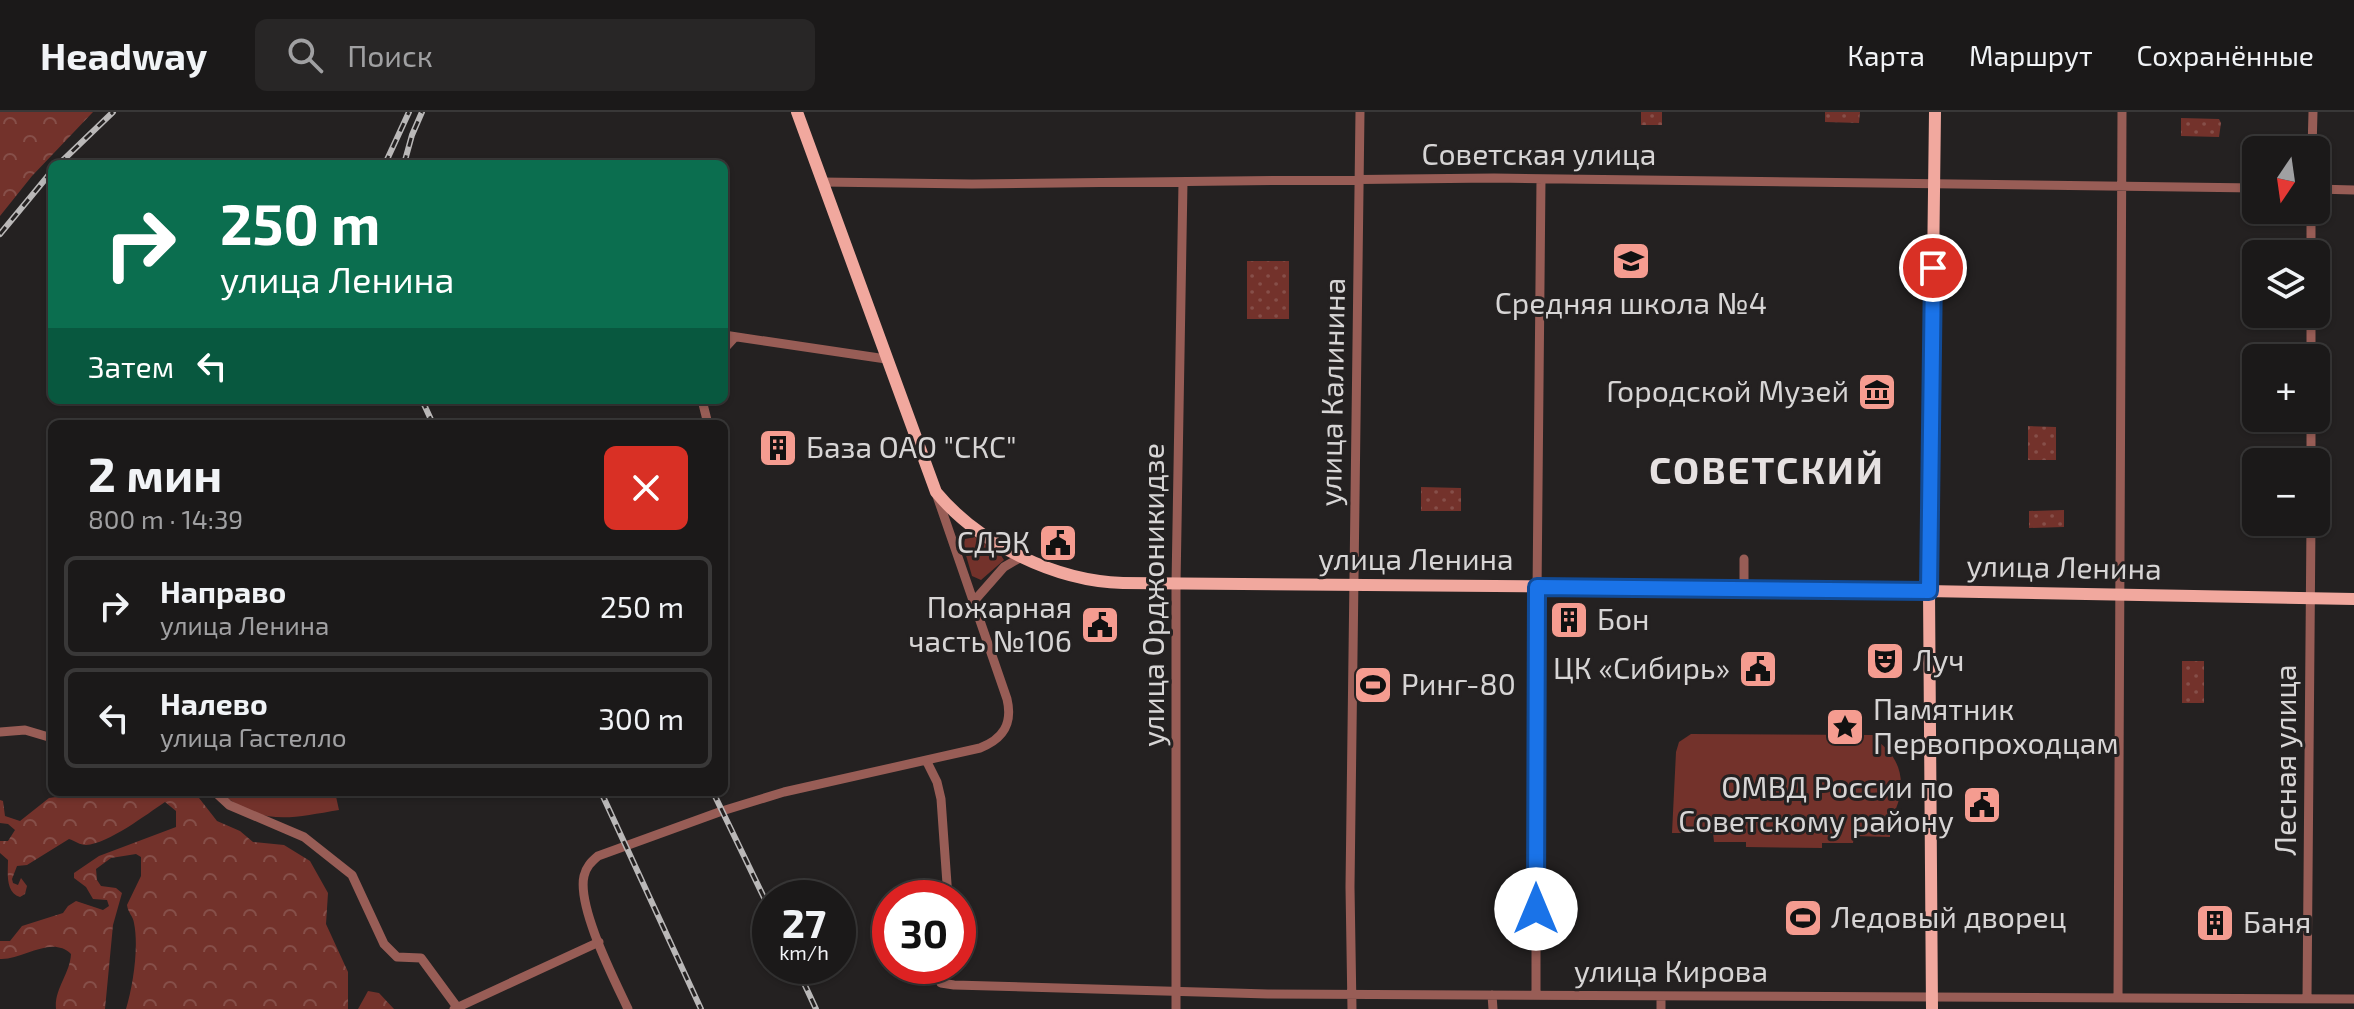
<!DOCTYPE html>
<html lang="ru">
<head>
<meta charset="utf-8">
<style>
  body { margin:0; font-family:"Exo 2",sans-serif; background:#282626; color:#f1f3f6; height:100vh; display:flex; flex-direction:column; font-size:30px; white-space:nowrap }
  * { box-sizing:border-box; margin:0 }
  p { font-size:26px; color:#a0a0a2 }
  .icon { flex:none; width:44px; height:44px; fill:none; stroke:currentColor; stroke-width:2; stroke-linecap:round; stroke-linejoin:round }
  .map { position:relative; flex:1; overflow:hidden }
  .sheet { position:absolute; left:48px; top:308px; width:680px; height:376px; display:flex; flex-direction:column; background:#1b1919; border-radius:12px; box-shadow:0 2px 6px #0004,0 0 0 2px #393838 }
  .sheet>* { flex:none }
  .top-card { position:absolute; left:48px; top:48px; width:680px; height:244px; border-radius:12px; box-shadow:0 2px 6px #0004,0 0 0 2px #393838; background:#0b6e4f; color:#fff; overflow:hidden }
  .needle { width:52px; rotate:193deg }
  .controls { position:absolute; left:2242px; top:24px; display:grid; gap:16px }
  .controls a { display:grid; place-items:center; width:88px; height:88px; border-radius:12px; background:#1b1919; box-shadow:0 2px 6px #0004,0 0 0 2px #393838; font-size:40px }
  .speed { position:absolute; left:752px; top:768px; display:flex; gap:16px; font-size:40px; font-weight:700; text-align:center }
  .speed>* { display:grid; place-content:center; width:104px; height:104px; border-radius:50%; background:#1b1919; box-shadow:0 2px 6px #0004,0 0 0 2px #393838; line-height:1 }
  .speed small { font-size:20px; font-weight:400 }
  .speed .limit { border:12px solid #d22; background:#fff; color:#111 }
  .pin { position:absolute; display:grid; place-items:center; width:68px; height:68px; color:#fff; margin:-34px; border:4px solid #fff; border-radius:50%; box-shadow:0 2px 8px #0007 }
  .me { position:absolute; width:88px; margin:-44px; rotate:0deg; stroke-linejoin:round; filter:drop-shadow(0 0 6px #0008) }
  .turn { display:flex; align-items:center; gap:28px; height:168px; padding:0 40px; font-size:36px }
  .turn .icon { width:104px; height:104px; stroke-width:2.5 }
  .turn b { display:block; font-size:56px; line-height:68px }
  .then { display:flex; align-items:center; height:76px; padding:0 40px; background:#0003; gap:16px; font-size:30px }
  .round { display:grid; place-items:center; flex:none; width:84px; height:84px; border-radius:12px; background:#282626 }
  .summary { display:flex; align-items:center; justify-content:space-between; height:136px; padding:0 40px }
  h1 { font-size:48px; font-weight:700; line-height:60px }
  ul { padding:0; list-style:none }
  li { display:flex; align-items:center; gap:24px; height:100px; margin:0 16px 12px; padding:0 24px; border:4px solid #393838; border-radius:12px }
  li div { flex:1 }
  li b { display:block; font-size:30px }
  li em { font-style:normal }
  header { display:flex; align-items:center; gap:48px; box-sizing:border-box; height:112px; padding:0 40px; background:#1b1919; border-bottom:2px solid #393838 }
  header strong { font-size:38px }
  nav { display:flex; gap:44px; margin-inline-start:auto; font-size:28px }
  .search { width:560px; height:72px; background:#282626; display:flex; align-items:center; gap:20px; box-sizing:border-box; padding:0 28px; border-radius:12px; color:#a0a0a2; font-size:30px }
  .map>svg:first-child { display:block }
</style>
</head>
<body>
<header>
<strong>Headway</strong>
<div class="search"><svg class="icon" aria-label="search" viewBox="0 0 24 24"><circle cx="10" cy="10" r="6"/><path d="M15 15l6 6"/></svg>Поиск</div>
<nav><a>Карта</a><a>Маршрут</a><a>Сохранённые</a></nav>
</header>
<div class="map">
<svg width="2354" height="897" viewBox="0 0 2354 897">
  <defs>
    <pattern id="forest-crowns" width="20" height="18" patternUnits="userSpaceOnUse" patternTransform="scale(2)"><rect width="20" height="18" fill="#73322b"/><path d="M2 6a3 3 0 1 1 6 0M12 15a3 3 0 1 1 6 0" fill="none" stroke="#864f49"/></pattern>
    <pattern id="park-dots" width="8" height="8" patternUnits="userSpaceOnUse" patternTransform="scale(2)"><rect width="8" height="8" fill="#73322b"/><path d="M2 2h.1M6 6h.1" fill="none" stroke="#864f49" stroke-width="1.8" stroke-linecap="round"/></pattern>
  </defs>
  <rect width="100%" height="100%" fill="#242121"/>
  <path fill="#73322b" d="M975 425 998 439 1004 448 981 468 972 464 963 433 965 427Z
    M1691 622 1873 623 1874 627C1902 644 1908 674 1893 703L1890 704V725L1854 724 1853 731H1822V736L1746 735V730H1714L1713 721H1672L1676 640 1679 630Z
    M220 680H335L339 698C291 706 261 715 220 680Z"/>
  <path fill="url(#forest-crowns)" d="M0 0H93L32 64 0 104Z
    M93 680H180L199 686 217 709 240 719 253 730 284 733 310 749 328 781 326 812 348 860V897H126C133 874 139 835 134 811 133 804 128 801 127 793L141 764V745L136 742 111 746 96 757 97 768 101 774 116 776 122 781 113 813 105 897H56C54 877 70 862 71 842 51 823 24 848 0 847V829H10L22 814 63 801 68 794 76 789 103 798 109 794 107 788 93 787 86 775 74 766V761L99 744 176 715V699L165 690C147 702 108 732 86 733 80 733 75 729 69 727L27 753 17 754 12 767 13 771 18 773 21 766 27 774 25 782 20 785C5 780 8 761 8 748L0 741V729H8L15 718 8 712 0 711V688L3 689 5 704 20 709 49 686Z
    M368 879 379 881 394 897H358Z"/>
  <path fill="url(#park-dots)" d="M1641 0H1662V13H1641Z
    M1825 0H1860L1859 11 1825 10Z
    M2181 6 2219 7 2221 11 2219 25 2181 24Z
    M1247 149H1289V207H1247Z
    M2028 314 2056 315V348H2028Z
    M1421 375 1461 376V399H1421Z
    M2064 398V415L2029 416V399Z
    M2182 549H2204V591H2182Z"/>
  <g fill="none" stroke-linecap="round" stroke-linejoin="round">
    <path stroke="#985d56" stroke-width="9" d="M2312 38 2313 0
      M822 70 972 72 1494 66 2256 76
      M2316 77 2354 78
      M2311 142V98
      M2311 202V246
      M724 223 886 247
      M724 237 735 225
      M702 288 708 312
      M2311 306V350
      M1744 476V447
      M975 488 1004 455 1023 444
      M0 620 25 618 52 626
      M926 648 937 670 941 687 948 786
      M215 680 229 693 304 725 352 763 384 832 397 845 421 846 457 895
      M943 854 941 871 954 873 1268 882 2354 887
      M1492 883 1493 897
      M1536 883V584L1541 67
      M1661 884V897
      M2118 886 2122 0
      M2307 887 2311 410
      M454 897 599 830
      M628 897C614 867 577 795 584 764 586 755 591 750 598 744L722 699 784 680 980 636C1003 627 1013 612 1007 587L937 384
      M1176 897V472L1183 70
      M1352 897 1350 775 1360 0"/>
    <path stroke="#f1a89e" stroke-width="12" d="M797 0 936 380C979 432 1055 469 1123 471L1759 476 2354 487
      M1932 897 1929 479 1935 0"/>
    <defs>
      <path id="rail" d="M59 52 113 0
        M385 52 409 0
        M404 52 412 23 422 0
        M0 122 52 59
        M422 288 433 312
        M601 680 701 897
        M713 680 770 798
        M796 854 816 897"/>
    </defs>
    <use href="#rail" stroke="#bab8b8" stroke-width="6"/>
    <use href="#rail" stroke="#242121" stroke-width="3" stroke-dasharray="9" stroke-linecap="butt"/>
  </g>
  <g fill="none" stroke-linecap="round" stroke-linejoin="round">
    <defs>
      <path id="route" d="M1536 797 1537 475 1929 479 1933 156"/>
    </defs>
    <use href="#route" stroke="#114b97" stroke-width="20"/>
    <use href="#route" stroke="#1a73e8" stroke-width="14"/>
  </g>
  <defs>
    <symbol id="school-square" viewBox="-11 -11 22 22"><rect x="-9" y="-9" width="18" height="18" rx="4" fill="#f59c90" stroke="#242121"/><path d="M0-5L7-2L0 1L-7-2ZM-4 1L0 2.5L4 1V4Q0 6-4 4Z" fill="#111"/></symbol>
    <symbol id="museum-square" viewBox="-11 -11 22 22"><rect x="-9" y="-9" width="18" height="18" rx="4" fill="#f59c90" stroke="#242121"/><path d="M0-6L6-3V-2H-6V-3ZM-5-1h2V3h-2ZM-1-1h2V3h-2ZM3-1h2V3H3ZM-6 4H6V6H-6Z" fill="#111"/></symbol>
    <symbol id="building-square" viewBox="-11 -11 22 22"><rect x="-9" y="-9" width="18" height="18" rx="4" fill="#f59c90" stroke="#242121"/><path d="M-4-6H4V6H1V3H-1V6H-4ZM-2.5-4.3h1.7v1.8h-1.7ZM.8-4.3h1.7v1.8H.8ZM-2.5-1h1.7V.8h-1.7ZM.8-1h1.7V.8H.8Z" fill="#111"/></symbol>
    <symbol id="civic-square" viewBox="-11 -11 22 22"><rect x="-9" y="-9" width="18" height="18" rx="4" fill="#f59c90" stroke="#242121"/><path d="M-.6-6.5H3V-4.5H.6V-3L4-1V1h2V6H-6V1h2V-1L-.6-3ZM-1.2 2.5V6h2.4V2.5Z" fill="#111"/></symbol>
    <symbol id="theatre-square" viewBox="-11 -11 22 22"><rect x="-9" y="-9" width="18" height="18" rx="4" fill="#f59c90" stroke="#242121"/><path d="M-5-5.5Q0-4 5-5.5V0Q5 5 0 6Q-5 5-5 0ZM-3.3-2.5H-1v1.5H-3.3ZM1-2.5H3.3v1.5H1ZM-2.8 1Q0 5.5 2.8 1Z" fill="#111"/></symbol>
    <symbol id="stadium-square" viewBox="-11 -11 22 22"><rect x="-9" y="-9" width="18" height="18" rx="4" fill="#f59c90" stroke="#242121"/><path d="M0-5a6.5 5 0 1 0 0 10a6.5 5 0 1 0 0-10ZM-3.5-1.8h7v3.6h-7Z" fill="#111"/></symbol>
    <symbol id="sight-square" viewBox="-11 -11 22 22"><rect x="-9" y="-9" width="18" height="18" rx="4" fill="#f59c90" stroke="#242121"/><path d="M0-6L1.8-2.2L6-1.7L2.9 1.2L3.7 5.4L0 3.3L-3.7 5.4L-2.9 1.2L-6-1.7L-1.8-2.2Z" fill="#111"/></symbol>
  </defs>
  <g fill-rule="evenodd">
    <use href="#school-square" x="1609" y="127" width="44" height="44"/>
    <use href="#museum-square" x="1855" y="258" width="44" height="44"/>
    <use href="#building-square" x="756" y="314" width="44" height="44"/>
    <use href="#civic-square" x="1036" y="409" width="44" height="44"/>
    <use href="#building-square" x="1547" y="486" width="44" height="44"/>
    <use href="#civic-square" x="1078" y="491" width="44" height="44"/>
    <use href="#theatre-square" x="1863" y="527" width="44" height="44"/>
    <use href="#civic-square" x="1736" y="535" width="44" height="44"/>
    <use href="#stadium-square" x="1351" y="551" width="44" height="44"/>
    <use href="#sight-square" x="1823" y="593" width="44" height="44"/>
    <use href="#civic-square" x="1960" y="671" width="44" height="44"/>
    <use href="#stadium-square" x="1781" y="784" width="44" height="44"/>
    <use href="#building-square" x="2193" y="789" width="44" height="44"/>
  </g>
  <g text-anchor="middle" stroke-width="6" stroke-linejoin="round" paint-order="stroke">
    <g font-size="30" fill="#d7d5d5" stroke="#242121">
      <text x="1539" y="53">Советская улица</text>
      <text transform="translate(1333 280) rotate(-89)" y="10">улица Калинина</text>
      <text x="1416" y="458">улица Ленина</text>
      <text transform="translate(2064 456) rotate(1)" y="10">улица Ленина</text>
      <text transform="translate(1154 483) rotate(-90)" y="10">улица Орджоникидзе</text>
      <text transform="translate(2286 648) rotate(-90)" y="10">Лесная улица</text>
      <text x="1671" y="870">улица Кирова</text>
    </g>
    <g font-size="30" fill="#d7d5d5" stroke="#242121" text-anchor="start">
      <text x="1631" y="202" text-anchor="middle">Средняя школа №4</text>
      <text x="1849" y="290" text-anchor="end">Городской Музей</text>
      <text x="806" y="346">База ОАО "СКС"</text>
      <text x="1030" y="441" text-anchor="end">СДЭК</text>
      <text x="1072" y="506" text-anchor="end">Пожарная<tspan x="1072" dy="34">часть №106</tspan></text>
      <text x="1597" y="518">Бон</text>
      <text x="1913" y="559">Луч</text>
      <text x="1730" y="567" text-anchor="end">ЦК «Сибирь»</text>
      <text x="1401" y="583">Ринг-80</text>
      <text x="1873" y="608">Памятник<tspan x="1873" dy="34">Первопроходцам</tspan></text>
      <text x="1954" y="686" text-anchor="end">ОМВД России по<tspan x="1954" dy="34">Советскому району</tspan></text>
      <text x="1831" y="816">Ледовый дворец</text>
      <text x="2243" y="821">Баня</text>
    </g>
    <g font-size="38" font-weight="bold" letter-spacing="2" fill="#e6e1e1" stroke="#242121">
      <text x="1767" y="372">СОВЕТСКИЙ</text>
    </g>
  </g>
</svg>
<div class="controls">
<a><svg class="needle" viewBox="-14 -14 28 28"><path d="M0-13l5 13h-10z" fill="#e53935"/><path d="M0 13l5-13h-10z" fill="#a0a0a2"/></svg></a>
<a><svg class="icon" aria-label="layers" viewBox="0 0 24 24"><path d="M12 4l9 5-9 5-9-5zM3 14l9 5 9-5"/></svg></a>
<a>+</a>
<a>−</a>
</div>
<div class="speed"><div>27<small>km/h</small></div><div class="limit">30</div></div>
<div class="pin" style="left:1933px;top:156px;background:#d93025"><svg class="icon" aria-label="arrive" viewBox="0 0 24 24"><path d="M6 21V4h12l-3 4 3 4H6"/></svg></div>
<svg class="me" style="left:1536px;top:797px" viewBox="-20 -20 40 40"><circle r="19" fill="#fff"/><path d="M0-13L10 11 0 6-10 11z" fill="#1a73e8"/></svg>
<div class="top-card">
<div class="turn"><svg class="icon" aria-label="right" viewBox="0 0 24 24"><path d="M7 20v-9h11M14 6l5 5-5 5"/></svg><div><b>250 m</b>улица Ленина</div></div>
<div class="then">Затем<svg class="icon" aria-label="left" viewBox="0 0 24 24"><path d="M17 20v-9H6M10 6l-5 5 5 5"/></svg></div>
</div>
<section class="sheet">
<div class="summary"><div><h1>2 мин</h1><p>800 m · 14:39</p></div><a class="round" style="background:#d93025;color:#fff"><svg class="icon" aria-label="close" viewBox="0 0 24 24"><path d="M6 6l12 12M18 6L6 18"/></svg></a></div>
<ul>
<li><svg class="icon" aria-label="right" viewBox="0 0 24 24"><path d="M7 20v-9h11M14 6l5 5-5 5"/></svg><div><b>Направо</b><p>улица Ленина</p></div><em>250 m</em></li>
<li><svg class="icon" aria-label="left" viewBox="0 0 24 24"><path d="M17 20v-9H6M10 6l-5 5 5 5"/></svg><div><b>Налево</b><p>улица Гастелло</p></div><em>300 m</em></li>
</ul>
</section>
</div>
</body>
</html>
